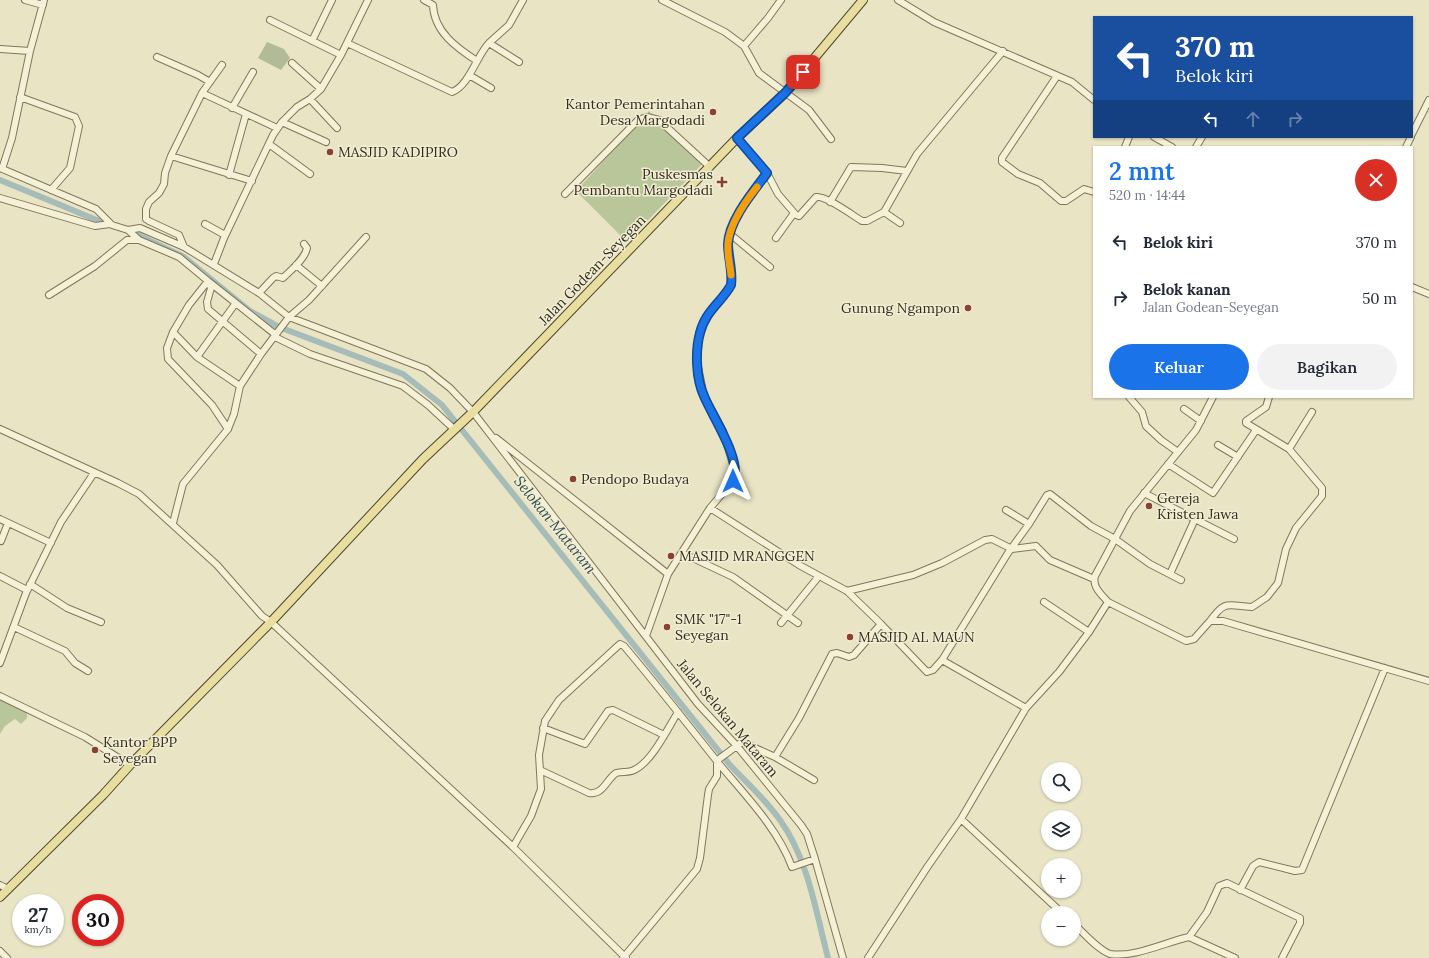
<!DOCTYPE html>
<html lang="id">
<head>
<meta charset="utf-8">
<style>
  body { margin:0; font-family:Lora,serif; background:#f2f2f3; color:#1f2937; height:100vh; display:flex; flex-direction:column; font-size:15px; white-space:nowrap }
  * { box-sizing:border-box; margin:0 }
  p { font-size:13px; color:#747a83 }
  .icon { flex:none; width:22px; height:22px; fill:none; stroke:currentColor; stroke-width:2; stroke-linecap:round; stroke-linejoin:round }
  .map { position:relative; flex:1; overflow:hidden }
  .drawer { position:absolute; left:1093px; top:146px; width:320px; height:252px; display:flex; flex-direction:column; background:#fff; border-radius:0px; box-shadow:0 1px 3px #0004 }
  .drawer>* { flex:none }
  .hud { position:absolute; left:1093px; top:16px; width:320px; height:122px; border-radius:0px; box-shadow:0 1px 3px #0004; background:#1a4fa0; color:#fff; overflow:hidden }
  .fabs { position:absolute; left:1041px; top:762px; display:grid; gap:8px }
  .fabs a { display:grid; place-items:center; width:40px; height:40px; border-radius:50%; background:#fff; box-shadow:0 1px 3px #0004; font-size:20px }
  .speed { position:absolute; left:12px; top:894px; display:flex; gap:8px; font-size:20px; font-weight:700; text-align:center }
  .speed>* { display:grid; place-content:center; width:52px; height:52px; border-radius:50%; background:#fff; box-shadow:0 1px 3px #0004; line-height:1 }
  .speed small { font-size:10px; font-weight:400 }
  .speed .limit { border:6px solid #d22; background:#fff; color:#111 }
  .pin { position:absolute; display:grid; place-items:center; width:34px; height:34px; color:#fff; margin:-17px; border-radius:8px; box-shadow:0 2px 6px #0006 }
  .me { position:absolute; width:44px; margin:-22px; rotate:0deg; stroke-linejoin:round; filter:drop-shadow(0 0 3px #0008) }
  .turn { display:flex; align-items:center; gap:14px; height:84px; padding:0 16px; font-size:18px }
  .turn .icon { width:52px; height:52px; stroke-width:2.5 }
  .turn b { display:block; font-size:28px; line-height:34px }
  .lanes { display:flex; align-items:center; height:38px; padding:0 16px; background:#0003; justify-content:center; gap:20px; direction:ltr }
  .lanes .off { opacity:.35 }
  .round { display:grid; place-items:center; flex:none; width:42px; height:42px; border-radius:21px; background:#f2f2f3 }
  .overview { display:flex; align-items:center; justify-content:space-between; height:68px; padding:0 16px }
  h1 { font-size:24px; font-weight:600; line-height:30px; color:#1a73e8 }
  .cta { display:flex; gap:8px; margin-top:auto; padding:8px 16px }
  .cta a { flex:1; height:46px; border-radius:24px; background:#1a73e8; color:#fff; font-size:16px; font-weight:600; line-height:46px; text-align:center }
  .cta a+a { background:#f2f2f3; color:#1f2937 }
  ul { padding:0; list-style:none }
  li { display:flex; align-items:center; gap:12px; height:56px; padding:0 16px }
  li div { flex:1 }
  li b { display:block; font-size:15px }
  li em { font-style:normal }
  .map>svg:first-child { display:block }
</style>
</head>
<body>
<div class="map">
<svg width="1429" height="958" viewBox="0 0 1429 958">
  <rect width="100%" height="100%" fill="#e9e4c4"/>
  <path fill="#b9c699" d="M649 111 705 161 627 242 576 191Z
    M0 698 27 711V718L21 724 15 719 5 726 0 734Z"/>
  <path fill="#b1bb97" d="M267 42 284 49 290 58 281 70 258 58Z"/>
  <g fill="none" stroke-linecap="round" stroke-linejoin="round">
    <path stroke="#a5bcb9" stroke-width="6" d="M0 180 99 221
      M136 234 184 257 250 311 279 327 403 374 442 405 730 765C747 783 766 800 780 820 808 859 816 912 828 958"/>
    <defs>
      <path id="minor" d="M25 0 43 5
        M424 0 433 5C434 32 457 48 477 61
        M662 0 725 32 744 46 759 73 809 110 831 139
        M898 0 934 22 1072 82 1094 100
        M270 20 341 55
        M312 41 332 0
        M347 43 452 92C469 86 477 55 489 43L519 62
        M489 43 509 25 523 0
        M744 46 768 18 781 0
        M0 49 30 51
        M157 57 198 75 210 82
        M292 63 321 89
        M469 75 491 88
        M1057 76 1002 158V162L1018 174 1040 183 1061 201H1066L1084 189 1094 192
        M202 93 222 65
        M20 97 75 117 79 126 70 168 51 190
        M310 99 337 128
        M232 108 253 72
        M282 122 326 142
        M1412 134 1429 100
        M1154 137 1172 147
        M737 138 767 173 778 194 796 215 799 216 816 197C825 195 852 215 862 221H867L884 212 917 154 1003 51
        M269 144 310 174
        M1125 147 1129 137
        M1196 147 1202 137
        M1406 147 1411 137
        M171 156 252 181
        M0 168 96 209 112 225 128 230 140 228 184 247 259 293 289 317 426 369 450 388 473 412 698 704 736 745 801 825 807 834 815 859 843 958
        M2 169 12 138 30 51 44 0
        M229 175 246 114
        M565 194 638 120 647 117 659 120 710 167
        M0 198 95 226 110 224
        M830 202 851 167 882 168 907 171
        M884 212 900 223
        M205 224 225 235
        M128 230 139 240 179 257 208 281 211 288 207 302 208 309 261 354
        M730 234 770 267
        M776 238 794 213
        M184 247 179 235 149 221 146 219V209L149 202 159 193 164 184 165 173 171 156 202 93 277 128
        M214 264 224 238 273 135 282 122 297 107 310 99 321 89 341 55 368 0
        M296 265 322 286
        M1412 287 1429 294
        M259 293 273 278 276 276 283 278C291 270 305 259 307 248L304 244
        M49 295 95 266 127 240H139
        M173 332 189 305 208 281 276 335
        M275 337 310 354 403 386 428 405 455 430
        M197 357 235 304
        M1129 397 1142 412 1146 426 1161 440 1178 452
        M1184 409 1201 421
        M0 429 118 483 139 494 217 565 262 616 271 622 513 847 626 958
        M228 429 212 405 168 359 167 348 173 332 197 357 240 386
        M496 438 668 574
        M1218 445 1238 457
        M1289 449 1312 412
        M1168 464 1213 493 1256 430
        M1144 493 1234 539
        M710 508 733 481 735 471 723 431 704 396 697 362 699 334 704 321 731 285C733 271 728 257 728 244 729 220 753 192 767 173
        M0 519 51 543
        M173 523 183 484 228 429 234 414 240 386 261 354 289 317 309 300 366 237
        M1029 524 1047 495 1050 494 1091 526 1115 539 1150 564 1181 580
        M1 541 8 523
        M682 553 733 577 798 623
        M1170 574 1195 519
        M0 576 27 590
        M30 584 67 608 101 622
        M847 591 913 575 942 563 985 540 992 539 1012 549 1036 546 1050 560 1094 579
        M1044 602 1089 632
        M1108 602 1186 641 1194 639 1210 621H1223L1429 681
        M1210 621C1226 599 1227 606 1252 607L1267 597 1278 583 1286 549 1296 528 1322 496V488L1289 449 1246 423V421L1266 407 1269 397
        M781 623 819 576
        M881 624 927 672 933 670 942 660 1026 708
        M14 627 65 651 75 663 88 671
        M942 660 1008 553 1029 524 1006 510
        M0 663 26 593 61 522 94 473
        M0 696 85 737 130 765
        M543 728 585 744 608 711 613 710 664 735
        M775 757 814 780
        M540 770 589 793C603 795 606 780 616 773 622 771 629 773 634 770 652 762 668 728 678 712
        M961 819 1062 913
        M513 847 531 816 541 789 539 755 545 721 559 700 620 644 624 646C657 685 688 725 720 765 746 796 778 829 792 867L815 859
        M0 885 8 889
        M1240 890 1253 866 1259 862 1295 871 1302 870 1385 668
        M1074 924C1084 933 1097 949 1110 954 1134 958 1166 942 1189 937L1235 958
        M1189 937 1207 912 1219 886 1227 883 1300 918V923L1282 958
        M0 951 7 958
        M623 958 697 869 700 858 708 795 709 789 717 776V764L719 759 742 742 775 757 799 718 832 654 837 653 849 657 854 655 881 624 847 591 799 565 710 508 668 574 646 636
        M868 958 928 866 961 819 1026 708 1059 672 1089 632 1108 602C1101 594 1092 587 1095 576L1130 511 1196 430 1213 397"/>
      <path id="major" d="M0 897 103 795 130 765 271 622 423 459 473 412 737 138 786 92 863 0"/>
    </defs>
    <use href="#minor" stroke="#81765c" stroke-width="8"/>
    <use href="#major" stroke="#4f4430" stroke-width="10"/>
    <use href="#minor" stroke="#f5f1d6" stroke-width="6"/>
    <use href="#major" stroke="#e8de9f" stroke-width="8"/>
  </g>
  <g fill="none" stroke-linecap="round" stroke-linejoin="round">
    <defs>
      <path id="route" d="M733 481C743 461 712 416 704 396 696 379 695 351 700 333 705 311 722 302 731 285 733 271 728 257 728 244 729 220 753 192 767 173L737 138 786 92 803 72"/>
    </defs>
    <use href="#route" stroke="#114b97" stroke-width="10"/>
    <use href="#route" stroke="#1a73e8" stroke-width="7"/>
    <path stroke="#f59e0b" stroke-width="7" d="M731 275C730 265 727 254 728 243 730 224 745 202 757 187"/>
  </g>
  <g fill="#8a4133" stroke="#f1edd2" stroke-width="1.5">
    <circle cx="713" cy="112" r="4"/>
    <circle cx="330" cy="152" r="4"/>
    <path d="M720 176h4v4h4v4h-4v4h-4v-4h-4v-4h4z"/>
    <circle cx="968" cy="308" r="4"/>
    <circle cx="573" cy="479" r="4"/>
    <circle cx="1149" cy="506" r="4"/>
    <circle cx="671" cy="556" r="4"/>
    <circle cx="667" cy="627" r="4"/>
    <circle cx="850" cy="637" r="4"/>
    <circle cx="95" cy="750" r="4"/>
  </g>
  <g text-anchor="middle" stroke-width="3" stroke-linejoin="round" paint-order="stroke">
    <g font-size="14" fill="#332c1f" stroke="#f1edd2" text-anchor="start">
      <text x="705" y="109" text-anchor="end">Kantor Pemerintahan<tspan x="705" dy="16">Desa Margodadi</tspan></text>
      <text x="338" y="157">MASJID KADIPIRO</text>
      <text x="713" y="179" text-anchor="end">Puskesmas<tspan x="713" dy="16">Pembantu Margodadi</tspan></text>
      <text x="960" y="313" text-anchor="end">Gunung Ngampon</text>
      <text x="581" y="484">Pendopo Budaya</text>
      <text x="1157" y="503">Gereja<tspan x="1157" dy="16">Kristen Jawa</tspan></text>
      <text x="679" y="561">MASJID MRANGGEN</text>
      <text x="675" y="624">SMK "17"-1<tspan x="675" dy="16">Seyegan</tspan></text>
      <text x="858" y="642">MASJID AL MAUN</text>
      <text x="103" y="747">Kantor BPP<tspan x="103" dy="16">Seyegan</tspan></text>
    </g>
    <g font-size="14" fill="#332c1f" stroke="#f1edd2">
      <text transform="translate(592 270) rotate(-46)" y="5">Jalan Godean-Seyegan</text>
      <text transform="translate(728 718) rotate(50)" y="5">Jalan Selokan Mataram</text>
    </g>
    <g font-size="15" font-style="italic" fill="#2f4d51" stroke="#f1edd2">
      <text transform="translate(555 525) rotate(51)" y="5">Selokan Mataram</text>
    </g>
  </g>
</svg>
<div class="fabs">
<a><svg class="icon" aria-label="search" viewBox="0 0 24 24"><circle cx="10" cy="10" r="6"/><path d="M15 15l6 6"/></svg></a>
<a><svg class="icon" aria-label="layers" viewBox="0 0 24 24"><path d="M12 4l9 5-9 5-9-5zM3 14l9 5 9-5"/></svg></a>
<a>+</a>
<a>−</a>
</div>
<div class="speed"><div>27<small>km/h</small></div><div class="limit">30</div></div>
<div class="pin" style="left:803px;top:72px;background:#d93025"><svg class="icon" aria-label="arrive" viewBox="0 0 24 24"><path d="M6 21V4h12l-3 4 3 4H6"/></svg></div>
<svg class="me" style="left:733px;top:481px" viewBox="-20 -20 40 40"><path d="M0-17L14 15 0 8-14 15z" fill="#1a73e8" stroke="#fff" stroke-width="4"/></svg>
<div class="hud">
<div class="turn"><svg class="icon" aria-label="left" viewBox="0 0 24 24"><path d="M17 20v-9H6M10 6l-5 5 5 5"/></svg><div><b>370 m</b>Belok kiri</div></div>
<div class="lanes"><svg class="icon" aria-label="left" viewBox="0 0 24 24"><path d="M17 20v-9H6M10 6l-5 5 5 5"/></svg><svg class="icon off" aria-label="ahead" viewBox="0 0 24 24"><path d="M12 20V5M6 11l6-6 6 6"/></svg><svg class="icon off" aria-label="right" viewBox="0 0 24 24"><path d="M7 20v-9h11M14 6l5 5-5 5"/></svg></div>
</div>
<section class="drawer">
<div class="overview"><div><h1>2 mnt</h1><p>520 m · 14:44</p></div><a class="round" style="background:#d93025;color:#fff"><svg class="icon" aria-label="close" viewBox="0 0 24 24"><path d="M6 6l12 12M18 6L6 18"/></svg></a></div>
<ul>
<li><svg class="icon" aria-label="left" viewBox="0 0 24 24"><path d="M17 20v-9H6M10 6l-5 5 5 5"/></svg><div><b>Belok kiri</b></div><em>370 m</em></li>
<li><svg class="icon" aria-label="right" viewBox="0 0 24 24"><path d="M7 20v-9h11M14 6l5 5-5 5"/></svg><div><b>Belok kanan</b><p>Jalan Godean-Seyegan</p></div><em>50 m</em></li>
</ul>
<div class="cta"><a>Keluar</a><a>Bagikan</a></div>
</section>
</div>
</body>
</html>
